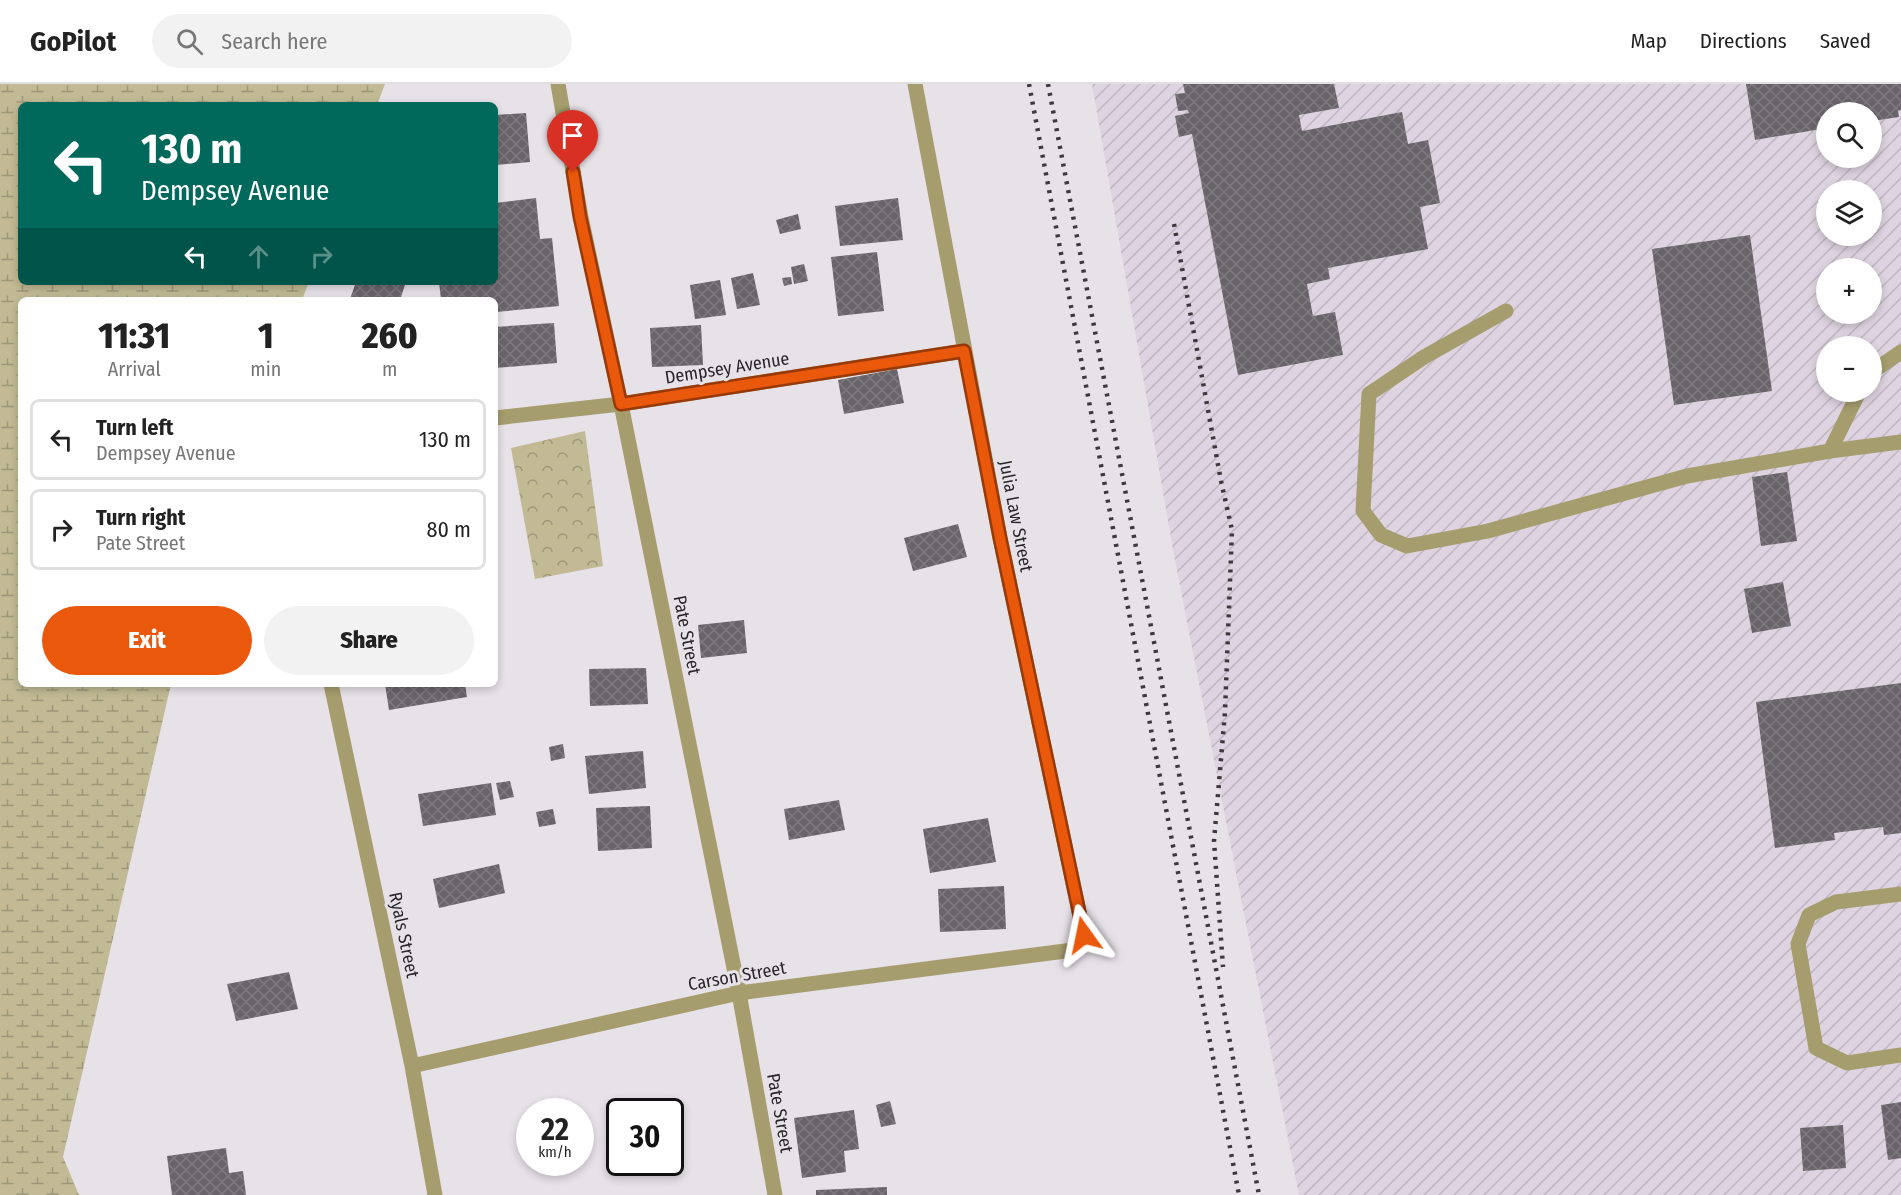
<!DOCTYPE html>
<html lang="en">
<head>
<meta charset="utf-8">
<style>
  body { margin:0; font-family:"Fira Sans Condensed",sans-serif; background:#f2f2f2; color:#222; height:100vh; display:flex; flex-direction:column; font-size:22px; white-space:nowrap }
  * { box-sizing:border-box; margin:0 }
  p { font-size:20px; color:#767676 }
  .icon { flex:none; width:33px; height:33px; fill:none; stroke:currentColor; stroke-width:2; stroke-linecap:round; stroke-linejoin:round }
  .map { position:relative; flex:1; overflow:hidden }
  .sheet { position:absolute; left:18px; top:213px; width:480px; height:390px; display:flex; flex-direction:column; background:#fff; border-radius:9px; box-shadow:0 3px 9px #0003 }
  .sheet>* { flex:none }
  .guide { position:absolute; left:18px; top:18px; width:480px; height:183px; border-radius:9px; box-shadow:0 3px 9px #0003; background:#00695c; color:#fff; overflow:hidden }
  .tools { position:absolute; left:1816px; top:18px; display:grid; gap:12px }
  .tools a { display:grid; place-items:center; width:66px; height:66px; border-radius:50%; background:#fff; box-shadow:0 3px 9px #0003; font-size:30px }
  .speed { position:absolute; left:516px; top:1014px; display:flex; gap:12px; font-size:30px; font-weight:700; text-align:center }
  .speed>* { display:grid; place-content:center; width:78px; height:78px; border-radius:50%; background:#fff; box-shadow:0 3px 9px #0003; line-height:1 }
  .speed small { font-size:15px; font-weight:400 }
  .speed .limit { border:3px solid #111; border-radius:9px; background:#fff; color:#111 }
  .pin { position:absolute; display:grid; place-items:center; width:51px; height:51px; color:#fff; margin:-62px -26px; border-radius:50% 50% 50% 0; rotate:-45deg; box-shadow:0 0 6px #0007 }
  .pin .icon { rotate:45deg }
  .me { position:absolute; width:66px; margin:-33px; rotate:348deg; stroke-linejoin:round; filter:drop-shadow(0 0 4px #0008) }
  .turn { display:flex; align-items:center; gap:21px; height:126px; padding:0 24px; font-size:27px }
  .turn .icon { width:78px; height:78px; stroke-width:2.5 }
  .turn b { display:block; font-size:42px; line-height:51px }
  .lanes { display:flex; align-items:center; height:57px; padding:0 24px; background:#0003; justify-content:center; gap:30px; direction:ltr }
  .lanes .off { opacity:.35 }
  .eta { display:flex; justify-content:space-evenly; align-items:center; height:102px; text-align:center }
  .eta b { font-size:36px; font-weight:800; line-height:42px }
  .button { display:flex; gap:12px; margin-top:auto; padding:12px 24px }
  .button a { flex:1; height:69px; border-radius:36px; background:#ea580c; color:#fff; font-size:24px; font-weight:800; line-height:69px; text-align:center }
  .button a+a { background:#f2f2f2; color:#222 }
  ul { padding:0; list-style:none }
  li { display:flex; align-items:center; gap:18px; height:81px; margin:0 12px 9px; padding:0 12px; border:3px solid #e0e0e0; border-radius:9px }
  li div { flex:1 }
  li b { display:block; font-size:22px }
  li em { font-style:normal }
  header { display:flex; align-items:center; gap:36px; box-sizing:border-box; height:84px; padding:0 30px; background:#fff; border-bottom:2px solid #e0e0e0 }
  header strong { font-size:28px }
  nav { display:flex; gap:33px; margin-inline-start:auto; font-size:21px }
  .search { width:420px; height:54px; background:#f2f2f2; display:flex; align-items:center; gap:15px; box-sizing:border-box; padding:0 21px; border-radius:33px; color:#767676; font-size:22px }
  .map>svg:first-child { display:block }
</style>
</head>
<body>
<header>
<strong>GoPilot</strong>
<div class="search"><svg class="icon" aria-label="search" viewBox="0 0 24 24"><circle cx="10" cy="10" r="6"/><path d="M15 15l6 6"/></svg>Search here</div>
<nav><a>Map</a><a>Directions</a><a>Saved</a></nav>
</header>
<div class="map">
<svg width="1901" height="1111" viewBox="0 0 1901 1111">
  <defs>
    <pattern id="industrial-furrows" width="10" height="10" patternUnits="userSpaceOnUse" patternTransform="scale(1.5)"><rect width="10" height="10" fill="#ded3e0"/><path d="M-1 1l2-2M0 10L10 0M9 11l2-2" fill="none" stroke="#beb5c0"/></pattern>
    <pattern id="wetland-marsh" width="20" height="14" patternUnits="userSpaceOnUse" patternTransform="scale(1.5)"><rect width="20" height="14" fill="#c1ba94"/><path d="M1 5h8M5 5V1M11 12h8M15 12V8" fill="none" stroke="#9d9779"/></pattern>
    <pattern id="park-crowns" width="20" height="18" patternUnits="userSpaceOnUse" patternTransform="scale(1.5)"><rect width="20" height="18" fill="#c1ba94"/><path d="M2 6a3 3 0 1 1 6 0M12 15a3 3 0 1 1 6 0" fill="none" stroke="#9d9779"/></pattern>
    <pattern id="building-cross-hatch" width="8" height="8" patternUnits="userSpaceOnUse" patternTransform="scale(1.5)"><rect width="8" height="8" fill="#69646a"/><path d="M0 0l8 8M0 8l8-8" fill="none" stroke="#7e7a7f"/></pattern>
  </defs>
  <rect width="100%" height="100%" fill="#e7e1e8"/>
  <path fill="url(#industrial-furrows)" fill-rule="evenodd" d="M1092 0H1901V1111H1299L1174 471ZM1827 28H1872V74H1827ZM1827 106H1872V152H1827ZM1827 184H1872V230H1827ZM1827 262H1872V308H1827Z"/>
  <path fill="url(#wetland-marsh)" d="M0 0H385L377 21H21V198H309L302 216H21V600H171L63 1073 79 1111H0Z"/>
  <path fill="url(#park-crowns)" d="M585 347 603 482 535 495 511 364Z"/>
  <path fill="url(#building-cross-hatch)" d="M1183 0H1334L1339 24 1299 31 1302 47 1402 28 1408 60 1428 56 1440 119 1420 123 1428 165 1328 184 1330 195 1307 200 1313 232 1335 228 1343 271 1238 291 1192 50 1179 53 1175 32 1189 29 1188 26 1178 27 1175 10 1185 9Z
    M1746 0H1901V26L1898 27 1899 33 1872 37V28H1827V44L1755 56Z
    M526 29 530 78 495 81V31Z
    M536 114 540 155 552 154 559 222 496 228 495 216H441L439 198H495V119Z
    M898 114 903 156 840 162 835 122Z
    M798 130 801 145 780 150 776 136Z
    M1750 151 1772 307 1674 321 1652 165Z
    M877 168 884 227 838 232 831 173Z
    M804 180 808 197 794 200 791 183Z
    M753 189 760 221 737 225 731 194Z
    M791 193 792 200 784 202 782 194Z
    M720 196 726 231 695 235 690 201Z
    M356 198H406L400 216H355L350 215Z
    M554 239 557 279 495 284V243Z
    M701 241 703 281 652 283 650 244Z
    M897 285 904 319 844 330 838 296Z
    M1787 388 1797 457 1761 462 1752 393Z
    M958 440 967 473 913 487 904 454Z
    M1783 498 1791 542 1752 549 1744 505Z
    M744 536 747 569 701 574 698 541Z
    M646 584 648 620 590 622 589 585Z
    M1901 599V749L1884 751 1883 743 1834 749 1835 756 1775 764 1756 618Z
    M385 600H465L467 613 389 626Z
    M563 660 565 674 551 677 549 663Z
    M643 667 646 704 589 710 585 672Z
    M510 697 514 713 500 716 496 699Z
    M491 699 496 731 423 742 418 710Z
    M839 716 845 746 789 756 784 725Z
    M650 722 652 764 598 767 596 724Z
    M553 725 556 740 539 743 536 728Z
    M988 734 996 778 930 789 923 745Z
    M499 780 505 809 439 824 433 795Z
    M1004 802 1006 845 940 848 938 805Z
    M289 888 298 925 236 937 227 900Z
    M890 1017 896 1040 881 1043 876 1021Z
    M1901 1018V1074L1888 1076 1881 1021Z
    M854 1026 859 1065 844 1067 846 1088 802 1094 794 1034Z
    M1843 1041 1846 1084 1803 1087 1800 1044Z
    M226 1064 229 1089 243 1087 246 1111H172L167 1072Z
    M887 1103V1111H816V1106Z"/>
  <g fill="none" stroke-linecap="round" stroke-linejoin="round">
    <path stroke="#a69d6e" stroke-width="15" d="M558 0 581 133 621 320 739 909 775 1111
      M1506 227 1424 273 1369 310 1363 427 1381 451 1407 462 1488 447 1687 392 1830 367 1901 358
      M1872 288 1901 268
      M495 334 621 320 964 267
      M1830 367 1859 308
      M331 600 412 982 435 1111
      M1901 810 1836 818 1809 831 1798 860 1816 964 1847 979 1901 971
      M412 982 739 909 1073 866 1084 851 1000 454 915 0"/>
    <path stroke="#3b393c" stroke-width="4.5" stroke-dasharray="3 6" stroke-linecap="butt" d="M1029 0 1239 1111
      M1048 0 1259 1111
      M1174 140 1221 397 1232 446 1225 628 1214 757 1223 883"/>
  </g>
  <g fill="none" stroke-linecap="round" stroke-linejoin="round">
    <defs>
      <path id="route" d="M573 88 580 133 621 320 964 267 1000 454 1084 851"/>
    </defs>
    <use href="#route" stroke="#983908" stroke-width="15"/>
    <use href="#route" stroke="#ea580c" stroke-width="10"/>
  </g>
  <g text-anchor="middle" stroke-width="6" stroke-linejoin="round" paint-order="stroke">
    <g font-size="18" fill="#282629" stroke="#e7e1e8">
      <text transform="translate(727 284) rotate(-9)" y="6">Dempsey Avenue</text>
      <text transform="translate(1016 432) rotate(79)" y="6">Julia Law Street</text>
      <text transform="translate(687 551) rotate(79)" y="6">Pate Street</text>
      <text transform="translate(404 851) rotate(78)" y="6">Ryals Street</text>
      <text transform="translate(737 892) rotate(-10)" y="6">Carson Street</text>
      <text transform="translate(780 1029) rotate(80)" y="6">Pate Street</text>
    </g>
  </g>
</svg>
<div class="tools">
<a><svg class="icon" aria-label="search" viewBox="0 0 24 24"><circle cx="10" cy="10" r="6"/><path d="M15 15l6 6"/></svg></a>
<a><svg class="icon" aria-label="layers" viewBox="0 0 24 24"><path d="M12 4l9 5-9 5-9-5zM3 14l9 5 9-5"/></svg></a>
<a>+</a>
<a>−</a>
</div>
<div class="speed"><div>22<small>km/h</small></div><div class="limit">30</div></div>
<div class="pin" style="left:573px;top:88px;background:#d93025"><svg class="icon" aria-label="arrive" viewBox="0 0 24 24"><path d="M6 21V4h12l-3 4 3 4H6"/></svg></div>
<svg class="me" style="left:1084px;top:851px" viewBox="-20 -20 40 40"><path d="M0-17L14 15 0 8-14 15z" fill="#ea580c" stroke="#fff" stroke-width="4"/></svg>
<div class="guide">
<div class="turn"><svg class="icon" aria-label="left" viewBox="0 0 24 24"><path d="M17 20v-9H6M10 6l-5 5 5 5"/></svg><div><b>130 m</b>Dempsey Avenue</div></div>
<div class="lanes"><svg class="icon" aria-label="left" viewBox="0 0 24 24"><path d="M17 20v-9H6M10 6l-5 5 5 5"/></svg><svg class="icon off" aria-label="ahead" viewBox="0 0 24 24"><path d="M12 20V5M6 11l6-6 6 6"/></svg><svg class="icon off" aria-label="right" viewBox="0 0 24 24"><path d="M7 20v-9h11M14 6l5 5-5 5"/></svg></div>
</div>
<section class="sheet">
<div class="eta">
<div><b>11:31</b><p>Arrival</p></div>
<div><b>1</b><p>min</p></div>
<div><b>260</b><p>m</p></div>
</div>
<ul>
<li><svg class="icon" aria-label="left" viewBox="0 0 24 24"><path d="M17 20v-9H6M10 6l-5 5 5 5"/></svg><div><b>Turn left</b><p>Dempsey Avenue</p></div><em>130 m</em></li>
<li><svg class="icon" aria-label="right" viewBox="0 0 24 24"><path d="M7 20v-9h11M14 6l5 5-5 5"/></svg><div><b>Turn right</b><p>Pate Street</p></div><em>80 m</em></li>
</ul>
<div class="button"><a>Exit</a><a>Share</a></div>
</section>
</div>
</body>
</html>
